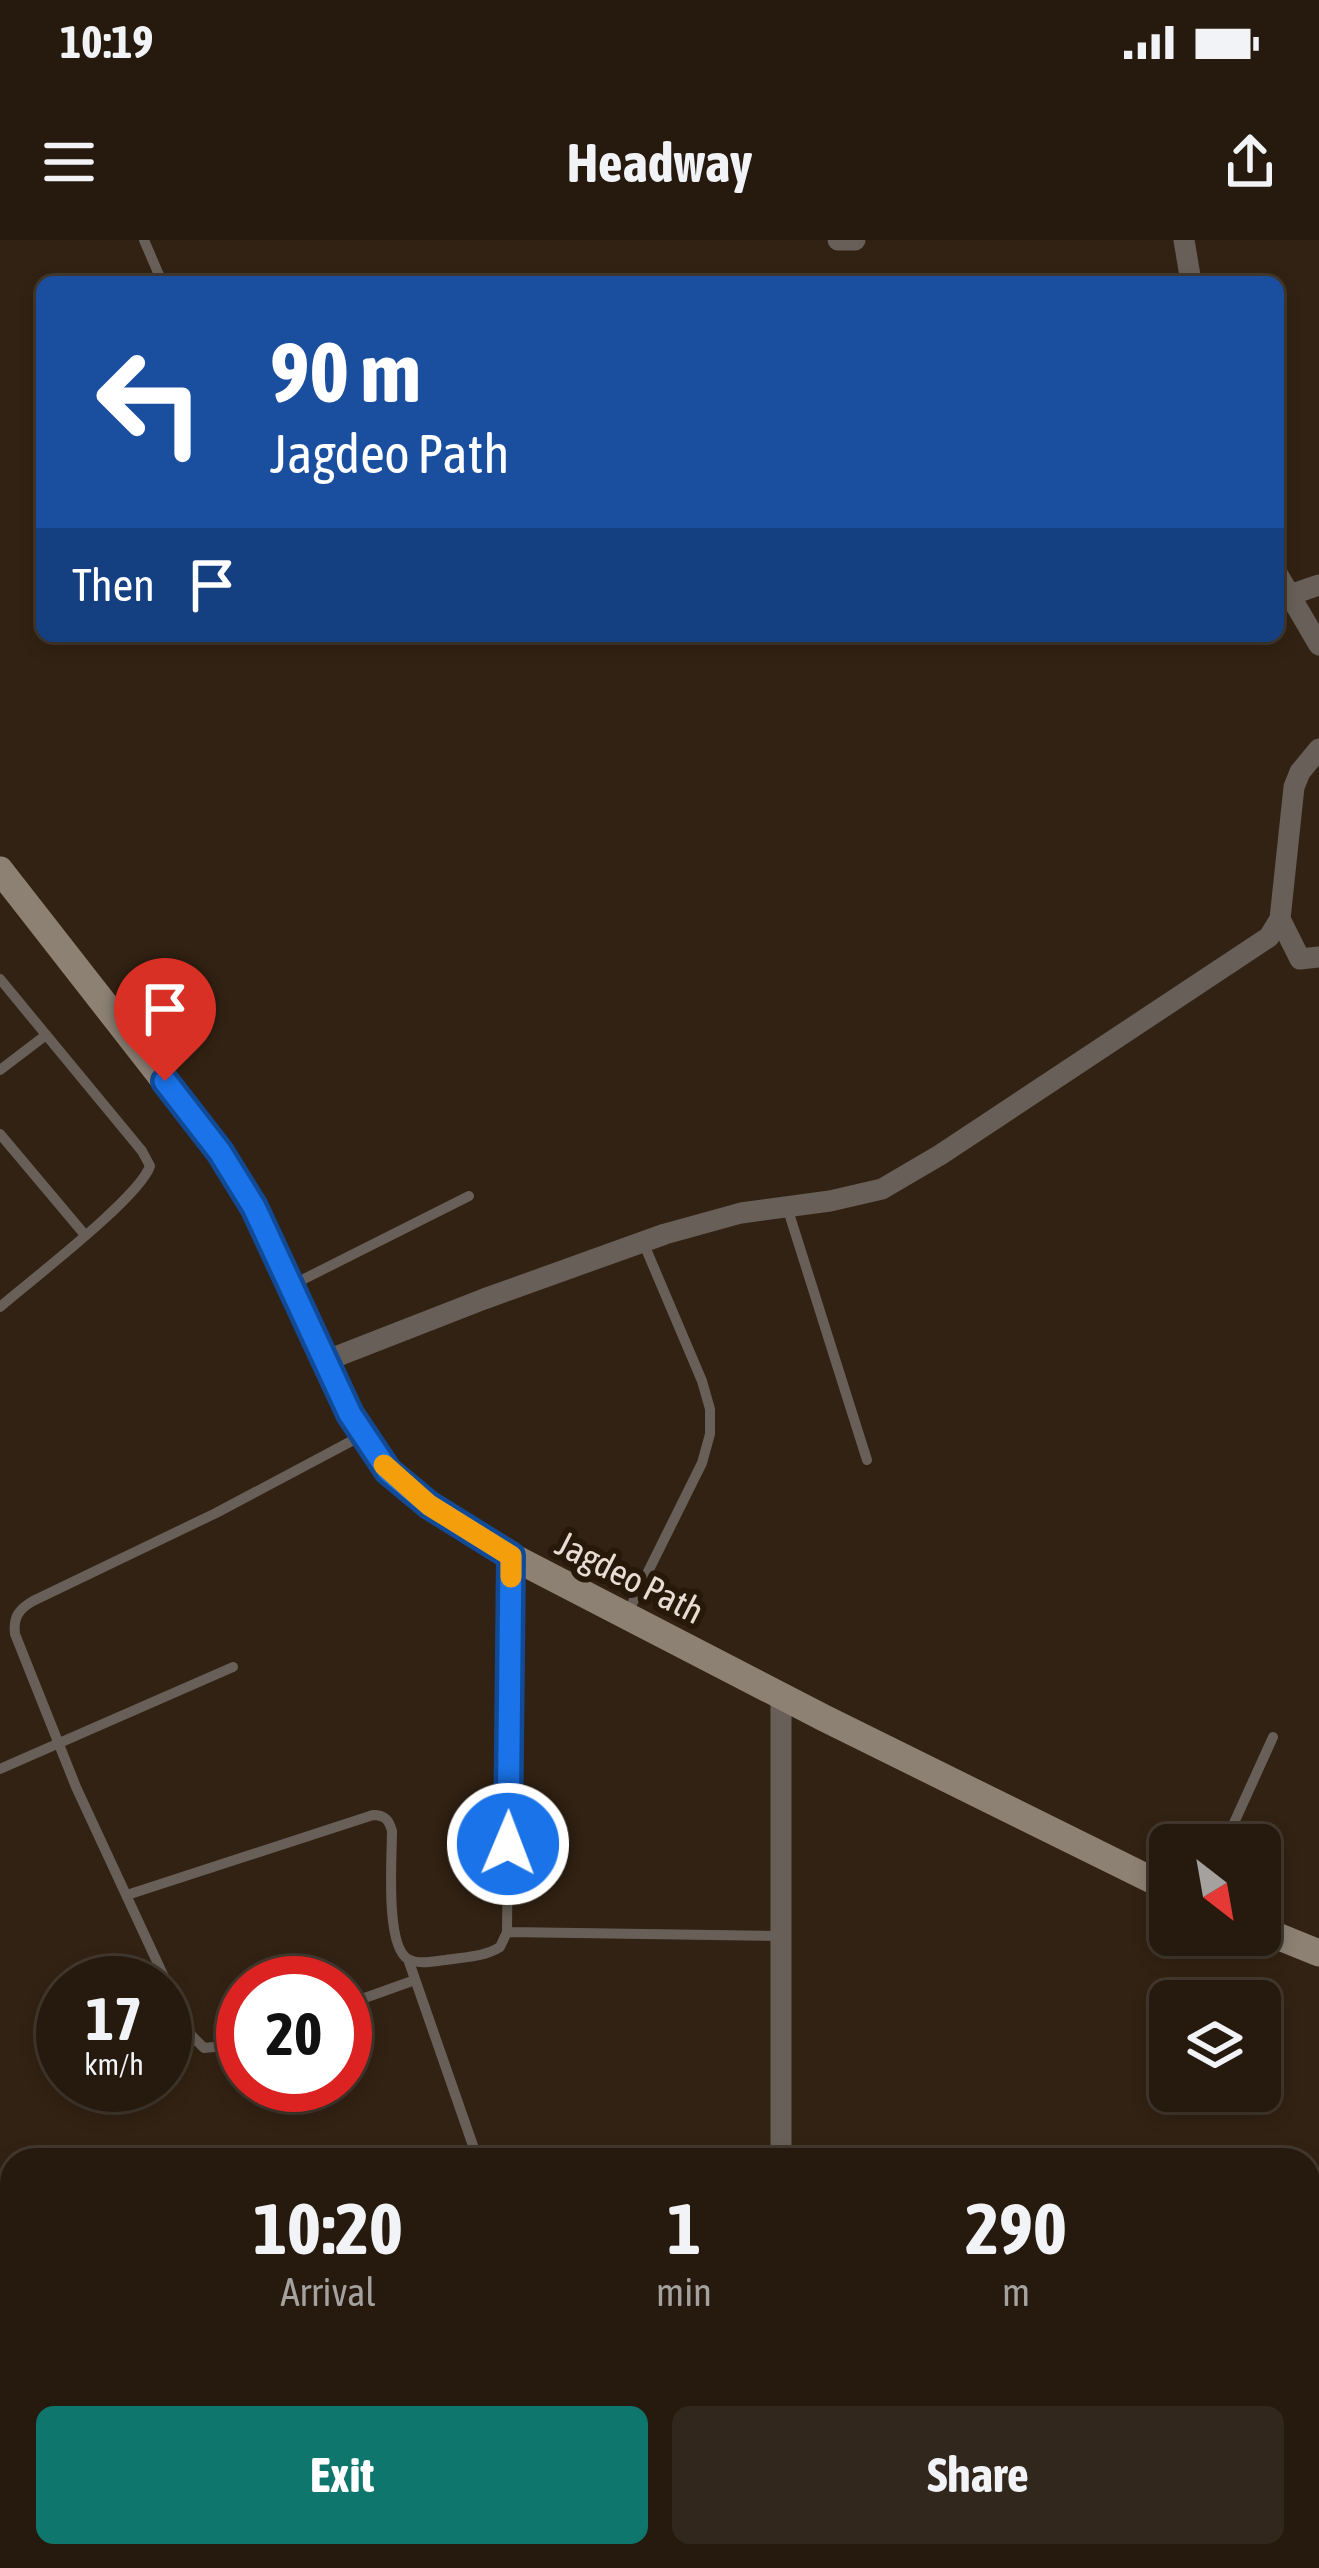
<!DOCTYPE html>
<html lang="en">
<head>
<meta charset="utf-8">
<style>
  body { margin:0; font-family:"Asap Condensed",sans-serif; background:#32271c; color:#f1f3f6; height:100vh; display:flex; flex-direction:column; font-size:45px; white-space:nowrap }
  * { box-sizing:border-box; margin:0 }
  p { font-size:39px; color:#a4a19e }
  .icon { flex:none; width:66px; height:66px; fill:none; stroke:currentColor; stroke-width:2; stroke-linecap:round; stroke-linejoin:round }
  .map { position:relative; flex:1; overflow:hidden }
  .panel { position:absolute; left:0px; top:1908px; width:1320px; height:420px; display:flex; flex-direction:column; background:#261a0e; border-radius:36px 36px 0 0; box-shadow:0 6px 18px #0003,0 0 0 3px #42382e }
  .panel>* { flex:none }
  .top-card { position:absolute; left:36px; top:36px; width:1248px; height:366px; border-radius:18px; box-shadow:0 6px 18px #0003,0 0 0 3px #42382e; background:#1a4fa0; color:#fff; overflow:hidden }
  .needle { width:78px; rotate:149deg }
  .controls { position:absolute; left:1149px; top:1584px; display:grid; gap:24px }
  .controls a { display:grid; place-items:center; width:132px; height:132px; border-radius:18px; background:#261a0e; box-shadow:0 6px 18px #0003,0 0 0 3px #42382e; font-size:60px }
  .speed { position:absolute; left:36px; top:1716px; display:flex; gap:24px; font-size:60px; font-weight:700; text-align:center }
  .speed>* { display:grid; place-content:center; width:156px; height:156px; border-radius:50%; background:#261a0e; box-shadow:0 6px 18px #0003,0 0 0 3px #42382e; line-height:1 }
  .speed small { font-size:30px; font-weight:400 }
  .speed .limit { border:18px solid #d22; background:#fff; color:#111 }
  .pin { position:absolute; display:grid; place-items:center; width:102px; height:102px; color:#fff; margin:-123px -51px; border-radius:50% 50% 50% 0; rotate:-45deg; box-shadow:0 0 12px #0007 }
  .pin .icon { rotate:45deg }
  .me { position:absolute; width:132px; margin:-66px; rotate:1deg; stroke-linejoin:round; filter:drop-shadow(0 0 9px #0008) }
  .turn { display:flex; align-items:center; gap:42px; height:252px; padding:0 36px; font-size:54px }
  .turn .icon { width:156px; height:156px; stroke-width:2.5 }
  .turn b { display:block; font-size:84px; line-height:102px }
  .then { display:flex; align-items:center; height:114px; padding:0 36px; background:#0003; gap:24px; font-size:45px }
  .eta { display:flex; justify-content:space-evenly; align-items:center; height:204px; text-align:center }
  .eta b { font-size:72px; font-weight:700; line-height:84px }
  .button { display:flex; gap:24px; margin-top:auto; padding:24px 36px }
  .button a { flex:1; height:138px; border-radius:18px; background:#0f766e; color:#fff; font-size:48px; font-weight:700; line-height:138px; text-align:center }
  .button a+a { background:#32271c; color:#f1f3f6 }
  .status { display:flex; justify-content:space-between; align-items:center; height:84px; padding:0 60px; background:#261a0e; direction:ltr }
  .status svg { height:33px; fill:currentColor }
  header { display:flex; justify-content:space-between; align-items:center; height:156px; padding:0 36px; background:#261a0e; font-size:54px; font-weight:700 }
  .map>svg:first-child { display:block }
</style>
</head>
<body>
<div class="status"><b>10:19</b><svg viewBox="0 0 49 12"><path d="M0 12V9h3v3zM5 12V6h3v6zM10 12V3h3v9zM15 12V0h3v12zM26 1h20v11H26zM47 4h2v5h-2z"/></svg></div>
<header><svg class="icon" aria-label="menu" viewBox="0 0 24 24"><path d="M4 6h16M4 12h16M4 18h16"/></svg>Headway<svg class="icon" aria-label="share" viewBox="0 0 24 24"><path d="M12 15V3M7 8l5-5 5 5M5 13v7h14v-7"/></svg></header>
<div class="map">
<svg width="1319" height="2328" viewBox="0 0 1319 2328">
  <rect width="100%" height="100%" fill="#322213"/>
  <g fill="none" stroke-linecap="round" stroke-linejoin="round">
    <path stroke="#686058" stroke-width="10" d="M144 0 162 42
      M0 739 142 911 150 926C139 958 31 1040 0 1067
      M0 830 46 795
      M0 894 85 995
      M787 967 867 1220
      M290 1046 469 956
      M627 1374 702 1223 710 1194V1169L702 1141 643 1002
      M0 1529 233 1427
      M1224 1605 1273 1497
      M127 1655 373 1575C385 1575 389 1580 392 1591 392 1617 385 1706 408 1719 419 1725 434 1721 446 1720 465 1717 484 1717 500 1707L507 1692 511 1320
      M507 1692 781 1696
      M408 1719 478 1920
      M345 1765 415 1740
      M243 1800 224 1806 204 1808 191 1795 76 1547 15 1394C13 1377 19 1369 33 1361L216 1273 361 1196
      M20 1915 22 1920
      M0 2214 12 2209
      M491 2316 497 2328
      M533 2328 558 2316"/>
    <path stroke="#686058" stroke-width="21" d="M838 0H855
      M1184 0 1191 42
      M1278 335 1319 405
      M1290 355 1319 345
      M1280 679 1300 719 1319 717
      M325 1121 484 1059 665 994 741 973 830 961 882 949 940 915 1269 697 1280 679 1294 547 1300 532 1319 509
      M781 1456V1920
      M829 2316 833 2328
      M1305 2328 1319 2311"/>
    <path stroke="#8d8174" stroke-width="27" d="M0 630 220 912 253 967 350 1174 388 1231 429 1265 511 1316 824 1478 1170 1649
      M1260 1689 1319 1713"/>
  </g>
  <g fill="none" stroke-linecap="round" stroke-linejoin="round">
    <defs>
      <path id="route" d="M165 841 220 912 254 967 350 1174 388 1231 429 1265 511 1316 508 1604"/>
    </defs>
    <use href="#route" stroke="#114b97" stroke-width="30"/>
    <use href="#route" stroke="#1a73e8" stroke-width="21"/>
    <path stroke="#f59e0b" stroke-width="21" d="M384 1225 429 1265 511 1316V1337"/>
  </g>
  <g text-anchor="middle" stroke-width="12" stroke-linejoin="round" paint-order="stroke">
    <g font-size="36" fill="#e8ddd4" stroke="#271909">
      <text transform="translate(630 1337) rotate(27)" y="13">Jagdeo Path</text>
    </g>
  </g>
</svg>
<div class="controls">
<a><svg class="needle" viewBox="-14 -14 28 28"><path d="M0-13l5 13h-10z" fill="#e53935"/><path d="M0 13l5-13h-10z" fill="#a4a19e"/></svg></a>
<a><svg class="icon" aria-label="layers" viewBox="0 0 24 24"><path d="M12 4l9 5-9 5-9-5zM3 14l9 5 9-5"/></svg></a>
</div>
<div class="speed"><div>17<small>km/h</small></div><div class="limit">20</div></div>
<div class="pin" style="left:165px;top:841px;background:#d93025"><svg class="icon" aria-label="arrive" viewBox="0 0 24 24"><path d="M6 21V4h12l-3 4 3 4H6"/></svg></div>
<svg class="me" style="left:508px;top:1604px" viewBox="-20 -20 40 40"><circle r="17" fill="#1a73e8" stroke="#fff" stroke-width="3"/><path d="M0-11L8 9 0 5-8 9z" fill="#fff"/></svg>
<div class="top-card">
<div class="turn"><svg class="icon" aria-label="left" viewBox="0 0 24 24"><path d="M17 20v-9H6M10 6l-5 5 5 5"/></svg><div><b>90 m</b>Jagdeo Path</div></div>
<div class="then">Then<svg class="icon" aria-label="arrive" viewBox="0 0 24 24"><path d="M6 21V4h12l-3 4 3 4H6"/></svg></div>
</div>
<section class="panel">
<div class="eta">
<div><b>10:20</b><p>Arrival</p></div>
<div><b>1</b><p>min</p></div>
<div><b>290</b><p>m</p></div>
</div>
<div class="button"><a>Exit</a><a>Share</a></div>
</section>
</div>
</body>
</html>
